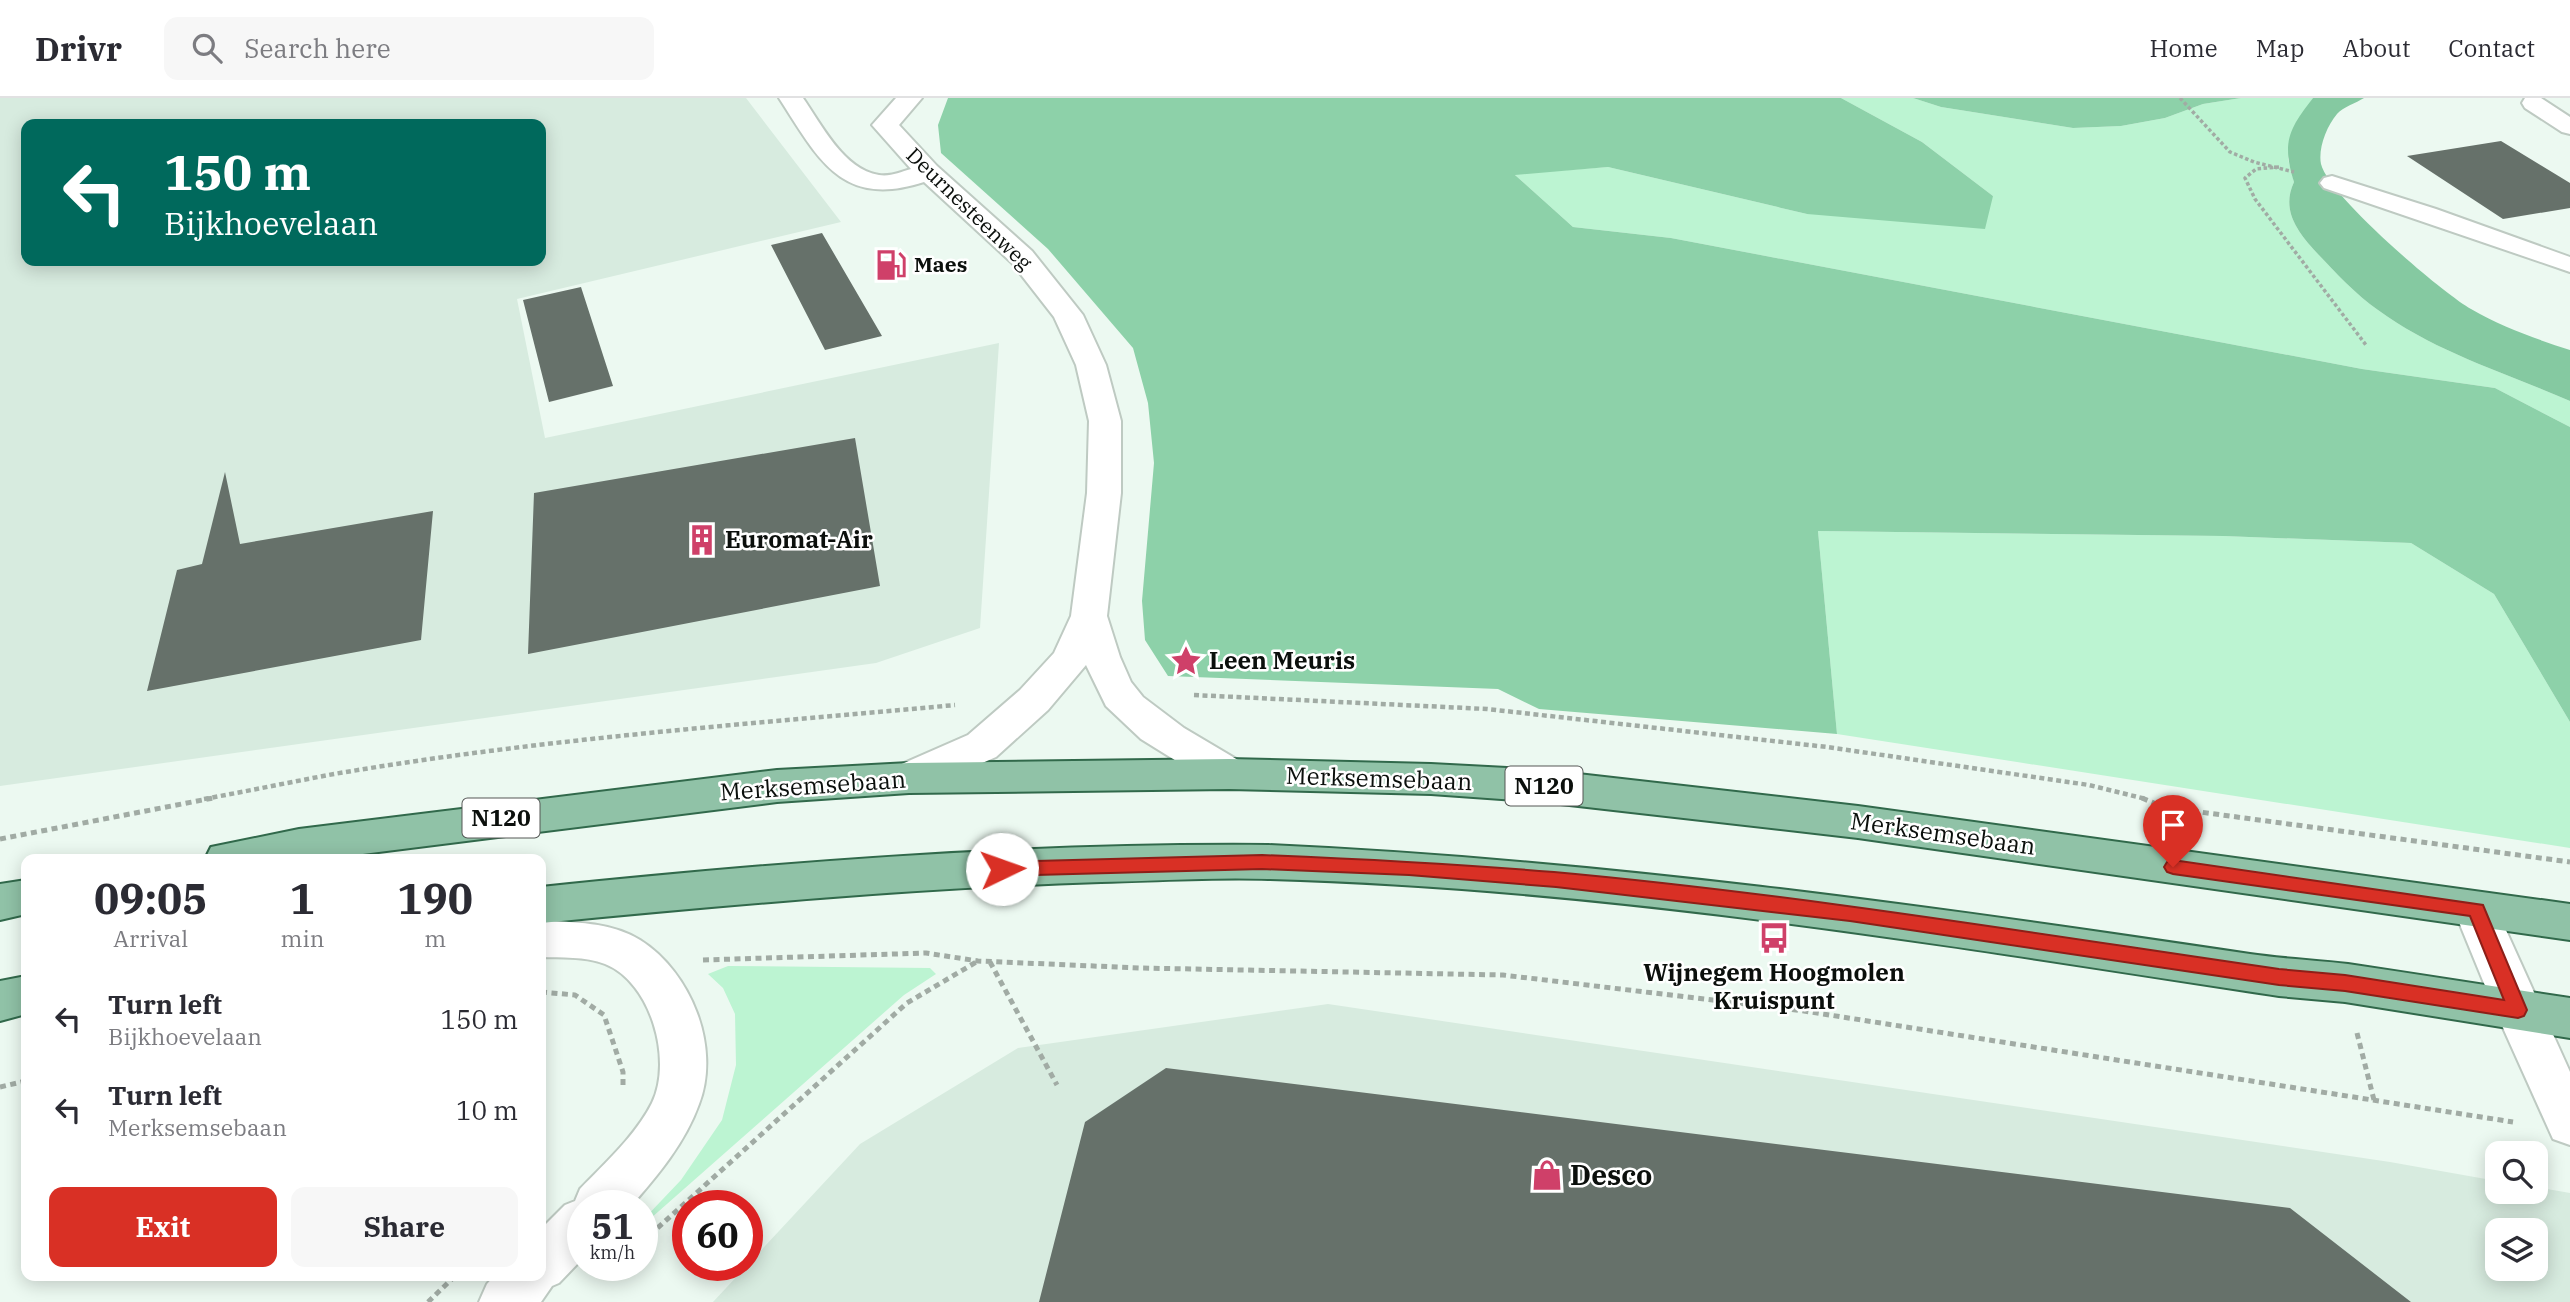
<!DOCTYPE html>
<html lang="en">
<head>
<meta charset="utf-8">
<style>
  body { margin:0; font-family:"IBM Plex Serif",serif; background:#f7f7f7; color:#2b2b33; height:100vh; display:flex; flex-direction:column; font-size:26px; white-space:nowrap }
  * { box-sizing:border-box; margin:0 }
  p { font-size:23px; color:#7c7c81 }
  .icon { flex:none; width:38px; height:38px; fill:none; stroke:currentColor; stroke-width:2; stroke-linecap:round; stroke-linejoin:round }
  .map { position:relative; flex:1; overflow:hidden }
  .details { position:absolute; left:21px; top:756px; width:525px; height:427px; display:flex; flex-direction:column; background:#fff; border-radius:14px; box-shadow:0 4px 18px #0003 }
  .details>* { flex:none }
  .banner { position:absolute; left:21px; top:21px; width:525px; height:147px; border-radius:14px; box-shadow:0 4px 18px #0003; background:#00695c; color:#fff; overflow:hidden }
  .controls { position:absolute; left:2485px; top:1043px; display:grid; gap:14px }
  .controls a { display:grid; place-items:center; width:63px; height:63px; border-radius:14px; background:#fff; box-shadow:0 4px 18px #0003; font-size:35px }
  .speed { position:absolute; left:567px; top:1092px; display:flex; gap:14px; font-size:35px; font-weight:700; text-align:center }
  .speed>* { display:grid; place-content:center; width:91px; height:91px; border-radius:50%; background:#fff; box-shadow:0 4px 18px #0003; line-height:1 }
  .speed small { font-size:18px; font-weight:400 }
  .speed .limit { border:10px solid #d22; background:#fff; color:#111 }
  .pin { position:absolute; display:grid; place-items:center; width:60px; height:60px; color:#fff; margin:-72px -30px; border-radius:50% 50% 50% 0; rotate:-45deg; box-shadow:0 0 7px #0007 }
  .pin .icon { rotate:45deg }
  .me { position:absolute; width:77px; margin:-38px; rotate:87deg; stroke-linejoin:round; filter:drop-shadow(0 0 5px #0008) }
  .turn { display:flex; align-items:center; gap:24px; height:147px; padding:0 28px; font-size:32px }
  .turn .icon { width:91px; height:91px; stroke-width:2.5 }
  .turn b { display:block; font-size:49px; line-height:60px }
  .eta { display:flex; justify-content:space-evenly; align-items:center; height:119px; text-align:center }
  .eta b { font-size:42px; font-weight:800; line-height:49px }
  .action { display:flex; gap:14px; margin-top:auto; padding:14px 28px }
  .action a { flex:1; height:80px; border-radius:14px; background:#d93025; color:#fff; font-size:28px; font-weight:800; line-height:80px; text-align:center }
  .action a+a { background:#f7f7f7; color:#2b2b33 }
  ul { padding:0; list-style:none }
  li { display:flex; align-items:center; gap:21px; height:91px; padding:0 28px }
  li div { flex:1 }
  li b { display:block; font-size:26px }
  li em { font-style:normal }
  header { display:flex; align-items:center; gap:42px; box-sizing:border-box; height:98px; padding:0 35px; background:#fff; border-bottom:2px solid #e1e1e2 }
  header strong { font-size:33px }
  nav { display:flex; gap:38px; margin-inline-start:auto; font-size:24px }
  .search { width:490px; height:63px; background:#f7f7f7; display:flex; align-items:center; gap:18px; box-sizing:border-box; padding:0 24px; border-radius:14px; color:#7c7c81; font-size:26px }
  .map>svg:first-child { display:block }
</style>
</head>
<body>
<header>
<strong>Drivr</strong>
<div class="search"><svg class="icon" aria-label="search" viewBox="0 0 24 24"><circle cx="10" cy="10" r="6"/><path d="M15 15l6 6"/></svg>Search here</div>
<nav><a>Home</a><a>Map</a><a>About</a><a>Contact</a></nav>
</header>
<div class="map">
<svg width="2570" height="1204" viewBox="0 0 2570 1204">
  <rect width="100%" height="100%" fill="#ecf9f1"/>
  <path fill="#d7ebdf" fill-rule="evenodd" d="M0 0H746L841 124 517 201 545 340 999 245 980 530 876 565 0 688ZM26 26H541V163H26Z
    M1328 906 2390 1064 2497 1083V1094H2536V1089L2570 1095V1204H713L860 1046 1018 950ZM2497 1132H2536V1171H2497Z"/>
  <path fill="#bcf4d2" d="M1841 0H1913L1941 9 2073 30 2121 28 2165 20 2203 6 2241 0H2313L2297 26 2288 61 2294 84C2281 112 2297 133 2316 154 2335 174 2355 196 2378 212 2435 254 2506 275 2570 303V329L2495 290 2362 271 1671 140 1573 129 1514 76 1608 69 1807 116 1993 98 1922 44Z
    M1818 433 2223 438 2411 445 2494 496 2570 624V750L1837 636Z
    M728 868 930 870 936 876 904 897 642 1128V1123L681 1082 722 1022 736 967 735 916 723 890 708 876Z"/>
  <path fill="#8dd1a9" d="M948 0H1841L1922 44 1993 98 1985 131 1807 116 1608 69 1515 77 1573 129 1671 140 2362 271 2495 290 2570 329V624L2494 496 2411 445 2223 438 1818 433 1837 636 1539 611 1498 591 1168 578 1145 542 1142 503 1154 365 1148 305 1133 250 1048 151 941 55 938 27Z
    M1913 0H2241L2203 6 2165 20 2121 28 2073 30 1941 9Z"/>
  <path fill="#85c9a1" d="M2313 0H2364C2356 5 2343 9 2337 16 2326 29 2318 51 2321 66 2328 97 2441 194 2471 211 2502 229 2536 241 2570 252V303C2506 275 2435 254 2378 212 2355 196 2335 174 2316 154 2297 133 2281 112 2294 84 2282 45 2288 32 2313 0Z"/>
  <path fill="#66716a" d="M2501 43 2570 85V110L2503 121 2407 58Z
    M822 135 882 238 825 252 771 147Z
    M581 189 613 288 549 304 523 202Z
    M855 340 880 488 528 556 534 395Z
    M225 374 240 446 433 413 421 542 147 593 177 472 202 466Z
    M1166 970 2290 1110 2411 1204H1039L1085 1024Z"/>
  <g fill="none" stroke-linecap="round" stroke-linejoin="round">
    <defs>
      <path id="service" d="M2525 0H2541L2570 19V36L2562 34 2525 10 2522 5Z
        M2332 78 2436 111 2570 159V174L2324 90 2320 85 2324 80Z"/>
      <path id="minor" d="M779 0H803C821 26 844 72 879 77 890 79 900 74 911 71L872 27 896 0H922L899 27 937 68 1032 153 1083 217 1106 267 1121 323V395L1107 518 1120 559 1131 584 1143 599 1184 630 1243 665 1249 676 1243 687 1229 691 1215 687 1141 641 1106 608 1086 567 1048 612 996 659 923 691 909 695 895 691 889 680 895 669 968 637 1020 592 1054 555 1071 518 1087 395 1089 323 1076 267 1054 219 1012 165 924 84C841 111 818 60 779 0Z
        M2476 794 2491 799 2570 974V1047L2553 1041 2495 912 2454 812 2461 799Z
        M541 823C573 824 611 824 640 842 691 874 721 949 699 1006 685 1045 658 1077 631 1108H583V1160L559 1185 552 1188 541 1204H479L487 1186 494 1178H541V1131L565 1107 575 1103 580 1091C605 1065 636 1037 652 1005 673 962 651 884 605 866 585 858 561 860 541 859Z"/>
      <path id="primary" d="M1229 661 1431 666 1543 672 1858 708 2570 806V842L1858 740 1543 704 1431 696 1229 691 909 695 777 704 323 761H205L211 749 299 731 777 672 909 665Z
        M1268 747C1600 762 1922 807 2250 856 2283 861 2316 862 2348 866 2422 877 2496 889 2570 900V940L2345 904 2279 898C1944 847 1607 790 1268 781 1212 779 1157 783 1101 784 913 790 727 807 541 825V789C782 764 1025 745 1268 747Z
        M26 782V816L0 822V786Z
        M26 878V916L0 923V883Z"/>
    </defs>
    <use href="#service" stroke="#becac2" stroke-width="4"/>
    <use href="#minor" stroke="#becac2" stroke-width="4"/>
    <use href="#primary" stroke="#31694b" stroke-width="4"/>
    <path stroke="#a1aba4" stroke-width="3.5" stroke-dasharray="3.5 2.5" stroke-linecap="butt" d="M2180 0 2230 54 2254 64 2294 74
      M2279 69 2256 71 2245 80 2255 101 2366 247"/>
    <path stroke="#a1aba4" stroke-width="4.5" stroke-dasharray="5 3.5" stroke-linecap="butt" d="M1194 597 1487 611 1827 649 2089 687 2146 701
      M204 701C248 693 291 684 334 676 539 641 748 626 955 607"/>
    <path stroke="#a1aba4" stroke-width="5" stroke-dasharray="6 4.5" stroke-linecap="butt" d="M2142 700 2163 709 2570 764
      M0 741 213 700
      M703 862 926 855 978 863 1140 870 1503 877 1804 913 2513 1024
      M990 864 1057 987
      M541 894 575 897 604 917 623 974V987
      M2357 935 2374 1002
      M0 989 26 983
      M642 1144 907 905 978 863
      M428 1204 455 1178"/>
    <use href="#service" fill="#fff" fill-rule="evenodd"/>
    <use href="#minor" fill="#fff" fill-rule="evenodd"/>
    <use href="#primary" fill="#90c2a7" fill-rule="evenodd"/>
  </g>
  <path fill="#d93025" stroke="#8d1f18" stroke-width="2" d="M1262 757C1360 761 1457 766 1554 774 1796 796 2038 836 2279 871L2345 877 2504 902 2470 818 2173 776 2167 774 2164 769 2167 764 2173 762 2483 807 2527 912 2524 918 2518 920 2345 893 2279 887 1850 823 1556 789 1409 777 1262 771 1002 778 996 776 993 771 996 766 1002 764Z"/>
  <defs>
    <symbol id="fuel-bare" viewBox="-9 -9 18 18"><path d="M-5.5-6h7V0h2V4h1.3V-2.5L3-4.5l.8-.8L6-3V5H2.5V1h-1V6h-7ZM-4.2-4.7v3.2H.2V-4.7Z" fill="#cf4069" stroke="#fff" stroke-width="2.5" paint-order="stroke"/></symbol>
    <symbol id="building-bare" viewBox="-9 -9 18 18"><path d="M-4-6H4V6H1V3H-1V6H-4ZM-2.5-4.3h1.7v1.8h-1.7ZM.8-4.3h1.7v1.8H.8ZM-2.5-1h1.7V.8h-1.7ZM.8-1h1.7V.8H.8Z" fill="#cf4069" stroke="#fff" stroke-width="2.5" paint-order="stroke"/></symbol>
    <symbol id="sight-bare" viewBox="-9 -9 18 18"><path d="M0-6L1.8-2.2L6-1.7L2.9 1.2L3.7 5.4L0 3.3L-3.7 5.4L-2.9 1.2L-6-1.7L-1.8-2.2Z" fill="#cf4069" stroke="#fff" stroke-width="2.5" paint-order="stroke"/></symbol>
    <symbol id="bus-bare" viewBox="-9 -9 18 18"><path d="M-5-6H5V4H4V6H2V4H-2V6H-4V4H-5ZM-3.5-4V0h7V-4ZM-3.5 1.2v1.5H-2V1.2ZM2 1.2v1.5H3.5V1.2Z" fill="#cf4069" stroke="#fff" stroke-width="2.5" paint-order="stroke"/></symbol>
    <symbol id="shop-bare" viewBox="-9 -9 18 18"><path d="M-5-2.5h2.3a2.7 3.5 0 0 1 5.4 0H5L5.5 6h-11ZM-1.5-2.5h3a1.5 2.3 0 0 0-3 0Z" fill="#cf4069" stroke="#fff" stroke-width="2.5" paint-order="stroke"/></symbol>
  </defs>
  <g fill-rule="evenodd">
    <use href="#fuel-bare" x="869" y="145" width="44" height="44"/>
    <use href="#building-bare" x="680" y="420" width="44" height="44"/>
    <use href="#sight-bare" x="1164" y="541" width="44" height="44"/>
    <use href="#bus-bare" x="1752" y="818" width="44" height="44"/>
    <use href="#shop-bare" x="1525" y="1055" width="44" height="44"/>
  </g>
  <g text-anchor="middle" stroke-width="5" stroke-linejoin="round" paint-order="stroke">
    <g font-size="21" fill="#0b0f0c" stroke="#fff">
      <text transform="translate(969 111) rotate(44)" y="7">Deurnesteenweg</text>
    </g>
    <g font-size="21" font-weight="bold" fill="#0b0f0c" stroke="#fff" text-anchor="start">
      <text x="914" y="174">Maes</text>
    </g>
    <g fill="#fff" stroke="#545755" stroke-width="2">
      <rect x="1505.5" y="668.5" width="77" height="39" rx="5"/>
      <rect x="462.5" y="700.5" width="77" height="39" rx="5"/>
    </g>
    <g font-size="23" font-weight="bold" fill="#0b0f0c">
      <text x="1544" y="696">N120</text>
      <text x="501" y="728">N120</text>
    </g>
    <g font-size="24" font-weight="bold" fill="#0b0f0c" stroke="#fff" text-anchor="start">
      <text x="725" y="450">Euromat-Air</text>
      <text x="1209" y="571">Leen Meuris</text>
      <text x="1774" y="883" text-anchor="middle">Wijnegem Hoogmolen<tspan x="1774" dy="28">Kruispunt</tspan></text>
    </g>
    <g font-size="24" fill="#0b0f0c" stroke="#fff">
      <text transform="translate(1379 681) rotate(2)" y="8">Merksemsebaan</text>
      <text transform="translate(813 688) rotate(-4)" y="8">Merksemsebaan</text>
      <text transform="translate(1943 736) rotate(8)" y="8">Merksemsebaan</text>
    </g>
    <g font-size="28" font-weight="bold" fill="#0b0f0c" stroke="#fff" text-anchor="start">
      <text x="1570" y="1087">Desco</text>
    </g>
  </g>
</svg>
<div class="controls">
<a><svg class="icon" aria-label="search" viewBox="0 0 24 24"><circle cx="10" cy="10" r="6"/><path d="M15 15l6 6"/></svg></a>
<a><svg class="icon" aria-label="layers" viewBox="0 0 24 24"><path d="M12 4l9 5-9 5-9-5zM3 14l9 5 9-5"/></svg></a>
</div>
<div class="speed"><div>51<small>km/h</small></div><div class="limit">60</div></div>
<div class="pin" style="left:2173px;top:769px;background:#d93025"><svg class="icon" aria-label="arrive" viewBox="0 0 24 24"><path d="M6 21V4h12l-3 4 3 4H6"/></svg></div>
<svg class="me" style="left:1002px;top:771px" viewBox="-20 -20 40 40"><circle r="19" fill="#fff"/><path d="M0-13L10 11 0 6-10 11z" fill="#d93025"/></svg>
<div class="banner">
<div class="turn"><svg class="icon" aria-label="left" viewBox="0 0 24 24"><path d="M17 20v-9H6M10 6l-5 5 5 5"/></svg><div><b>150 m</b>Bijkhoevelaan</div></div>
</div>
<section class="details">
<div class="eta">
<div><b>09:05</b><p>Arrival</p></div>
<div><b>1</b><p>min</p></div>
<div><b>190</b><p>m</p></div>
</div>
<ul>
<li><svg class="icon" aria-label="left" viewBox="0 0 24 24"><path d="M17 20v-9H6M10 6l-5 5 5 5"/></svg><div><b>Turn left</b><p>Bijkhoevelaan</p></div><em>150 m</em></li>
<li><svg class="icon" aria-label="left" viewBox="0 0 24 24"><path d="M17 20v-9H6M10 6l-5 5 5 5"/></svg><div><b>Turn left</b><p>Merksemsebaan</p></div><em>10 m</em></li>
</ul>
<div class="action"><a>Exit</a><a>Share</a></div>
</section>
</div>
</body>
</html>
